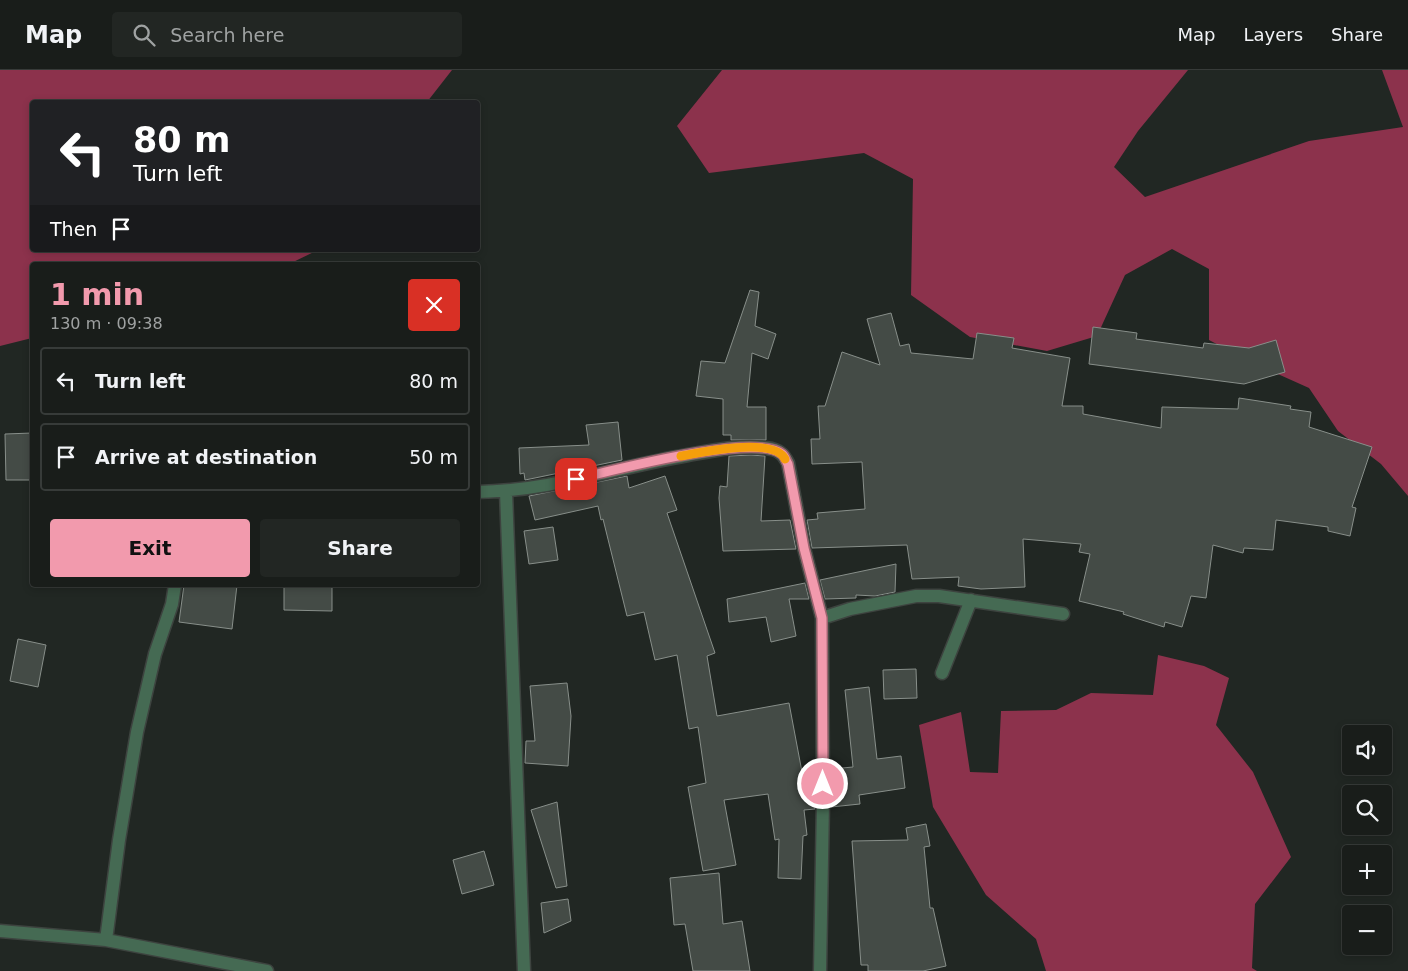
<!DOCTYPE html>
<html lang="en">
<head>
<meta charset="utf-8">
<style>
  body { margin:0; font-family:"DejaVu Sans",sans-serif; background:#222623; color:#f1f3f6; height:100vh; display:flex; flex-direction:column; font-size:19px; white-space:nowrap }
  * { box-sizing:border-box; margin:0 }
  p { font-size:16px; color:#9fa2a2 }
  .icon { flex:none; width:28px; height:28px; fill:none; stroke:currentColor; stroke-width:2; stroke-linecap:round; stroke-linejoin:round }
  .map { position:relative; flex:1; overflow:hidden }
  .sheet { position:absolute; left:30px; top:192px; width:450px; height:325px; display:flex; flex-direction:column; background:#191d1a; border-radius:5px; box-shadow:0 2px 8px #0003,0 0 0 1px #373b39 }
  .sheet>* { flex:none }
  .top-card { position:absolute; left:30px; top:30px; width:450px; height:152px; border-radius:5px; box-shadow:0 2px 8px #0003,0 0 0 1px #373b39; background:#202124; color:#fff; overflow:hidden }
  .tools { position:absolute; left:1342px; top:655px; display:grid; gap:10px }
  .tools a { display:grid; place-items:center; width:50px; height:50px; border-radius:5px; background:#191d1a; box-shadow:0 2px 8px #0003,0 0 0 1px #373b39; font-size:25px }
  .pin { position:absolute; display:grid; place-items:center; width:42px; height:42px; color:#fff; margin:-21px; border-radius:10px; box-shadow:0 2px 8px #0006 }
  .me { position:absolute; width:55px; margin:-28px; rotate:0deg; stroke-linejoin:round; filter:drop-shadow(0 0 4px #0008) }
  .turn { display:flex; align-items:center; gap:18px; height:105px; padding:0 20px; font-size:22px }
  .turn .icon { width:65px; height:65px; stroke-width:2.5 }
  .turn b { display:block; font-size:35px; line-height:42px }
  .then { display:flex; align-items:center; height:48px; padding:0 20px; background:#0003; gap:10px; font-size:19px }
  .round { display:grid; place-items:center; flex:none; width:52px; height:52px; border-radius:5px; background:#222623 }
  .overview { display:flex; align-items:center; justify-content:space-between; height:85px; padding:0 20px }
  h1 { font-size:30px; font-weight:800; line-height:38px; color:#f29aad }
  .primary-button { display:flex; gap:10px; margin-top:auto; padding:10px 20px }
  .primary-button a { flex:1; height:58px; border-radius:5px; background:#f29aad; color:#111; font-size:20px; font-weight:800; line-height:58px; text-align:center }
  .primary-button a+a { background:#222623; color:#f1f3f6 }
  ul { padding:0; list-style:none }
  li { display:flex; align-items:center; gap:15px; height:68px; margin:0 10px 8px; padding:0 10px; border:2px solid #373b39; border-radius:5px }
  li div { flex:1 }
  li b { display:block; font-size:19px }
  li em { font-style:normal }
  header { display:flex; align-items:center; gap:30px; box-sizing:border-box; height:70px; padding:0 25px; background:#191d1a; border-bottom:1px solid #373b39 }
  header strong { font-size:24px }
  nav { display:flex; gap:28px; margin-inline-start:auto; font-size:18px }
  .search { width:350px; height:45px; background:#222623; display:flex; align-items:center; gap:12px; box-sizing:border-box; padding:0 18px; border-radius:5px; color:#9fa2a2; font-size:19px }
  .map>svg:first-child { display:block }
</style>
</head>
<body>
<header>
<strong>Map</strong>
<div class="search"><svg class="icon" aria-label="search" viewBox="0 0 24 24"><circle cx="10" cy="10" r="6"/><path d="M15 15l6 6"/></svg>Search here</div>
<nav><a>Map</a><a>Layers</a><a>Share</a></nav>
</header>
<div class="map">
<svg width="1408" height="901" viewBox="0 0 1408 901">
  <rect width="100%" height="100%" fill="#212723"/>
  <path fill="#8c324c" d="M0 0H452L427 32H32V180H318L287 195H32V268L0 276Z
    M722 0H1188L1138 61 1114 97 1145 127 1309 71 1403 57 1382 0H1408V426L1381 394 1338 361 1309 318 1251 292 1209 270V199L1172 179 1125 205 1097 266 1047 281 970 267 911 225 913 109 864 83 709 103 677 56Z
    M1158 585 1204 596 1229 608 1216 655 1253 702 1291 787 1255 834 1252 898 1257 901H1046L1036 869 986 825 933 737 919 655 961 642 970 702 998 703 1001 641 1056 640 1091 623 1153 625Z"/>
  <path fill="#444b46" stroke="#888f8a" d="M750 220 759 222 755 256 776 264 768 289 752 283 747 337H766V370H731V365H723V329L696 326 701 291 725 293Z
    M891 243 900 276 909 274 911 283 973 289 977 263 1014 268 1012 278 1070 288 1062 336H1083V344L1161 358 1162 337 1238 339 1239 328 1291 336 1290 339 1311 342 1309 357 1372 377 1352 437 1356 438 1350 466 1328 461V457L1276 450 1273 480 1244 478 1243 483 1213 475 1206 528 1191 526 1182 557 1165 552 1164 557 1123 544 1124 542 1079 531 1090 484 1079 482 1081 474 1023 469 1025 517 981 519 958 516 959 507 912 509 907 475 812 478 807 450 818 449 817 443 865 439 862 392 812 394 811 369H820L818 336H825L842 282 880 295 867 249Z
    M1093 257 1137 263 1136 269 1203 278 1204 273 1249 278 1276 270 1285 302 1244 314 1089 294Z
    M618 352 622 390 530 409 525 410 524 403 520 404 519 378 589 375 586 355Z
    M32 363V410H6L5 364Z
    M751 385 765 386 761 451 790 450 796 479 723 481 719 428 720 416 727 417 729 386Z
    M627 406 629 418 665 406 677 440 667 443 715 583 707 586 717 646 789 633 802 702 815 701V739L804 740 807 765 803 766 801 809 778 808 779 769 775 770 768 724 724 730 736 795 703 801 688 717 706 713 698 657 689 659 677 585 655 590 644 542 627 546 603 449 601 450 598 436 535 450 529 426Z
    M553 457 558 490 529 494 524 461Z
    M896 494 895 522 875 526 856 525V528L825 529 820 510Z
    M805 513 809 529H789L796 566 771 572 766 547 729 552 727 529Z
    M184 515H237L232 559 179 552Z
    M284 515H332V541L284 540Z
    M18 569 46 575 38 617 10 611Z
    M916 599 917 628 884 629 883 600Z
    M567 613 571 646 568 696 525 693 526 671H535L530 616Z
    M869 617 877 689 901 686 905 718 859 725 860 734 831 737V699L853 697 845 620Z
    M557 732 567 816 556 818 531 740Z
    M926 754 930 776 924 777 930 838H933L946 896 923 901H868V895H861L852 771 908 770 906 758Z
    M484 781 494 815 462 824 453 790Z
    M719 803 723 854 742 851 750 901H693L685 854 674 855 670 808Z
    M568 829 571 851 544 863 541 833Z"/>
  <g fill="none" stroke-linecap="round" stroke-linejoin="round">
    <defs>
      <path id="minor" d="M478 422C549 421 618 397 688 385 715 380 744 374 772 379 781 381 784 386 788 393L804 478 822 548 823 732 820 901
        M506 422 524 901
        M822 548 850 539 916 526H939L1063 544
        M942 603 971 530
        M0 861 106 870 267 901
        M106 870 119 770 137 662 155 584 172 534 175 515"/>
    </defs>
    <use href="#minor" stroke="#3d433f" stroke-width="15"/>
    <use href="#minor" stroke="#456a53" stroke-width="12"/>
  </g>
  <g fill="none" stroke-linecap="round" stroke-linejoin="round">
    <defs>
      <path id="route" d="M576 409C611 401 756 362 782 384 785 386 786 391 788 394L804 478 822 548 823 714"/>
    </defs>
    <use href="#route" stroke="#9d6470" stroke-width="12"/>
    <use href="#route" stroke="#f29aad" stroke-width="9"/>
    <path stroke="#f59e0b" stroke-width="9" d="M681 386C701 382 774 367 785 389"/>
  </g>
</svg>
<div class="tools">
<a><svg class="icon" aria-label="sound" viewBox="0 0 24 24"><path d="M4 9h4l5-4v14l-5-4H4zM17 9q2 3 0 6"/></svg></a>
<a><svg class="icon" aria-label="search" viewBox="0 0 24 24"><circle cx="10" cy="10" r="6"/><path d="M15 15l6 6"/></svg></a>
<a>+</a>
<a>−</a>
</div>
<div class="pin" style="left:576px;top:409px;background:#d93025"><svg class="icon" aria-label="arrive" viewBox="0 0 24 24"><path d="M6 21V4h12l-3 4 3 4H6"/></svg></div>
<svg class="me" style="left:823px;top:714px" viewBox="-20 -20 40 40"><circle r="17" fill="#f29aad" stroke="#fff" stroke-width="3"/><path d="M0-11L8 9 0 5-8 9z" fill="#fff"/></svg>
<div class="top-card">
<div class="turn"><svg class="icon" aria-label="left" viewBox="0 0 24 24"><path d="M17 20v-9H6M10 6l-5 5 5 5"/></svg><div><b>80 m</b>Turn left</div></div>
<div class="then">Then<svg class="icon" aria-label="arrive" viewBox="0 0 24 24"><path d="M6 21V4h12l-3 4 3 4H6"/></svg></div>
</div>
<section class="sheet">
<div class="overview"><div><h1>1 min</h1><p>130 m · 09:38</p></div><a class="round" style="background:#d93025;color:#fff"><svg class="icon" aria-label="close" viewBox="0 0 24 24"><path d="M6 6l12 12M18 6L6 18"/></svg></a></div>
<ul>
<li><svg class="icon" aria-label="left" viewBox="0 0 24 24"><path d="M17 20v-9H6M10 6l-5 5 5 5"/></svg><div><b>Turn left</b></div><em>80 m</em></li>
<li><svg class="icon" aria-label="arrive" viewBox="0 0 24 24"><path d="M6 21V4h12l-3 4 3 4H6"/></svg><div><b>Arrive at destination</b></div><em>50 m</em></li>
</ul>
<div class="primary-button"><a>Exit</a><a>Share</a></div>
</section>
</div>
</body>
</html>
